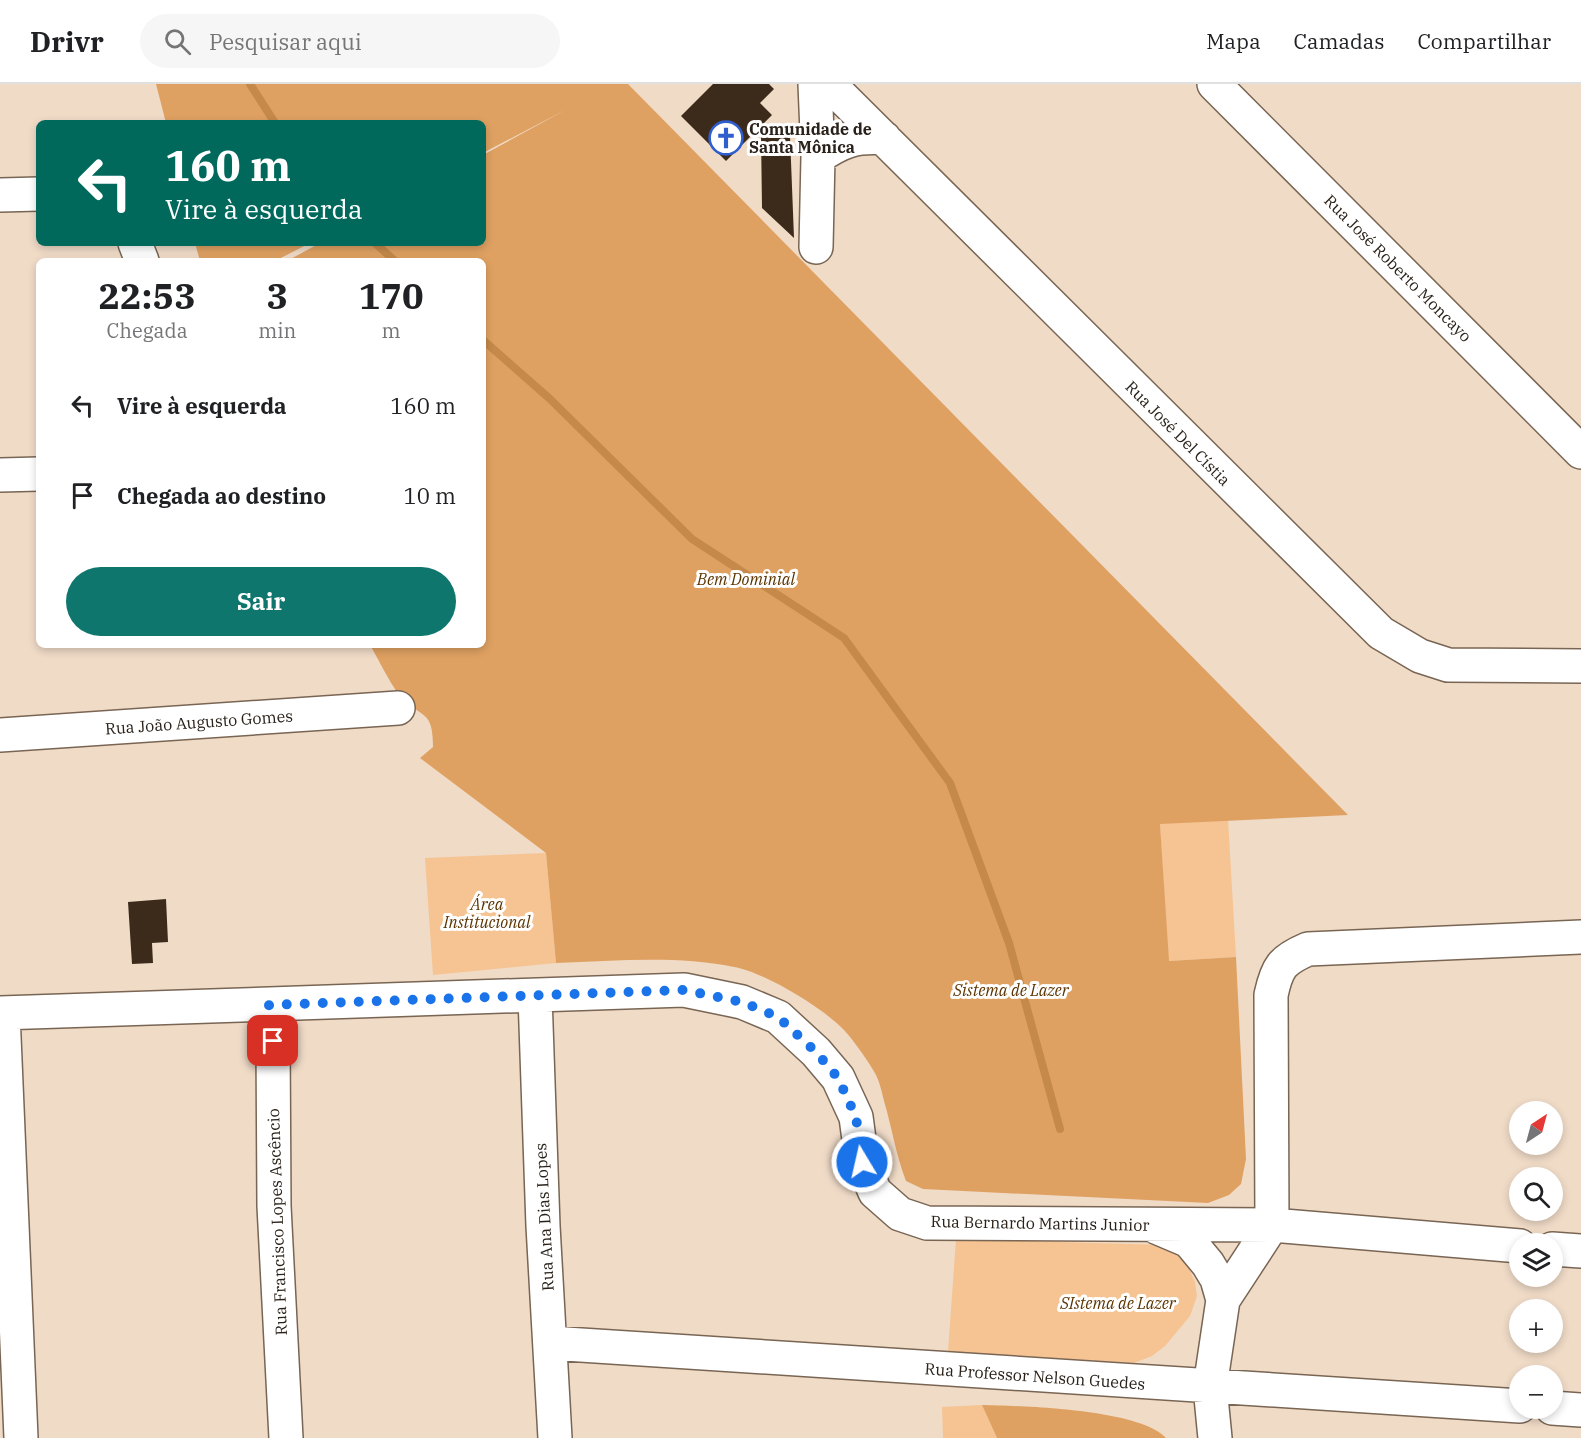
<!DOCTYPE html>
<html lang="pt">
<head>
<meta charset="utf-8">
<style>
  body { margin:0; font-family:"IBM Plex Serif",serif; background:#f6f6f6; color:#202124; height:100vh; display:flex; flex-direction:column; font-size:22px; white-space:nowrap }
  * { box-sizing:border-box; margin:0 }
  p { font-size:20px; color:#757577 }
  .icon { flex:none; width:33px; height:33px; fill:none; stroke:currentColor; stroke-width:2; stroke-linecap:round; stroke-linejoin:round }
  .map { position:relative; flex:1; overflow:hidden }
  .sheet { position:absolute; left:36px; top:174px; width:450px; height:390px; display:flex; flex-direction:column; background:#fff; border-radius:9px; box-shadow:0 3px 9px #0003 }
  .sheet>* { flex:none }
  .hud { position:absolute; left:36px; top:36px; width:450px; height:126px; border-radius:9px; box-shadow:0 3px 9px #0003; background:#00695c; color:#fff; overflow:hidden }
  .needle { width:39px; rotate:36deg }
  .controls { position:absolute; left:1509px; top:1017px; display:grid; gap:12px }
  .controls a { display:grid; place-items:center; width:54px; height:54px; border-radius:50%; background:#fff; box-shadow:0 3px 9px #0003; font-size:30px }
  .pin { position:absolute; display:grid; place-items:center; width:51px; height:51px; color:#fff; margin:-26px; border-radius:12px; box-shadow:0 3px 9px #0006 }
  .me { position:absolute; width:66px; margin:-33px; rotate:351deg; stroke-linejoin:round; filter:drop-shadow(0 0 4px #0008) }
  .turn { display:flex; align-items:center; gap:21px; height:126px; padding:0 30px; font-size:27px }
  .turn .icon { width:78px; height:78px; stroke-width:2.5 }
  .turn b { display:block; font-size:42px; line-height:51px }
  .eta { display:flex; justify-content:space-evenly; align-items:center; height:102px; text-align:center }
  .eta b { font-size:36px; font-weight:700; line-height:42px }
  .cta { display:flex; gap:12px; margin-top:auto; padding:12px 30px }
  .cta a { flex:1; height:69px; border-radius:36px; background:#0f766e; color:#fff; font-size:24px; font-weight:700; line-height:69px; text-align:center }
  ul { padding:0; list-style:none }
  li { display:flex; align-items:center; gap:18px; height:90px; padding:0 30px }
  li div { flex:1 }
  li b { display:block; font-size:22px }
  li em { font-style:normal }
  header { display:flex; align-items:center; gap:36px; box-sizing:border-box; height:84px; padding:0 30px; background:#fff; border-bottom:2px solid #e0e0e0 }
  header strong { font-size:28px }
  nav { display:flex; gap:33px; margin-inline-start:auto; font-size:21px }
  .search { width:420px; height:54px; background:#f6f6f6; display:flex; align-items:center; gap:15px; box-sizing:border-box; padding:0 21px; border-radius:33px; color:#757577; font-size:22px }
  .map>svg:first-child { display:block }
</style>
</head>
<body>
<header>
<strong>Drivr</strong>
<div class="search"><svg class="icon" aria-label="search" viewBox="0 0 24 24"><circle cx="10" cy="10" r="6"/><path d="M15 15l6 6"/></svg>Pesquisar aqui</div>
<nav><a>Mapa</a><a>Camadas</a><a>Compartilhar</a></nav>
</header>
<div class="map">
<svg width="1581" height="1354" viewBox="0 0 1581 1354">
  <rect width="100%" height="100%" fill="#f0dbc7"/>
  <path fill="#f6c392" d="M1228 735 1236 873 1168 877 1160 739Z
    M546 769 556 879 433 891 425 774Z
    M956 1155 1165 1161 1186 1178 1195 1198 1197 1212 1190 1232 1165 1262 1152 1272 1134 1279 948 1268Z
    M982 1321 997 1354H943L942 1323Z"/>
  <path fill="#dfa162" d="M156 0H628L1348 731 1160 740 1169 877 1236 873 1246 1075 1241 1100 1229 1111 1208 1119 923 1105 906 1097C896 1071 892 1044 884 1017 882 1009 880 999 876 991 869 978 854 957 844 946 823 924 764 888 734 883 676 871 615 877 556 879L546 769 420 674 433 663C433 626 423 635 402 614 391 602 379 576 370 561H483V177H287L320 159H483V71L567 25 483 69V39H166Z
    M195 159H310L275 177H200Z
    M982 1321C1023 1322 1139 1325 1166 1354H997Z"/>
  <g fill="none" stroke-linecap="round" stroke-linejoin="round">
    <path stroke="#c5894a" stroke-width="8" d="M250 0 275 39
      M375 159 395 177
      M483 256 550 315 692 455 844 554 950 699 1009 859 1060 1045"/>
  </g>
  <path fill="#3c2b1b" d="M713 0H769L774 5 760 19 772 31 726 77 681 32Z
    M761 51 790 52 794 154 762 124Z
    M166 815 168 858 152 859 153 879 132 880 128 818Z"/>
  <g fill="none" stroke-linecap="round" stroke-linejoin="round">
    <defs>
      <path id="minor" d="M815 0 818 73 816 163
        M829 0 1381 549 1420 572 1448 581 1581 582
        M1214 0 1581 368
        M818 73C842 57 855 52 884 54
        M0 111 39 110
        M135 159 142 177
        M0 391 39 390
        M0 651 398 624
        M535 912 543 1142 555 1354
        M269 921 273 956 274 1122 286 1354
        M0 929 684 906 742 918 778 933 816 968 838 994 856 1033 862 1078 875 1108 900 1130 927 1139 1272 1141 1520 1162
        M3 929 21 1354
        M1156 1143 1189 1157 1208 1180 1217 1195 1223 1216 1210 1303 1215 1354
        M1552 1165 1581 1167
        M1223 1216 1272 1141 1271 911C1277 883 1282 876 1308 865L1581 853
        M550 1259 1520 1322
        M1552 1324 1581 1326"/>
    </defs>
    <use href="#minor" stroke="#786553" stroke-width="36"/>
    <use href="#minor" stroke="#fff" stroke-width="33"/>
  </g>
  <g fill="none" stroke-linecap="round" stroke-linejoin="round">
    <path stroke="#1a73e8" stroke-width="10" stroke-dasharray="0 18" d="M273 957 269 921 684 906 742 918 778 933 816 968 838 994 856 1033 862 1078"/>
  </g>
  <defs>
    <symbol id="church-ring" viewBox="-11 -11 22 22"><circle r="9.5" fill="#fff" stroke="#2f5ecd" stroke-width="1.5"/><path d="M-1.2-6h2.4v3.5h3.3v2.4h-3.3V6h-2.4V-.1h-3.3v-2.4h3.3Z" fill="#2f5ecd"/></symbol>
  </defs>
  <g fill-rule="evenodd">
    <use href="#church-ring" x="707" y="35" width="38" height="38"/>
  </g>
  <g text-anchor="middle" stroke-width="6" stroke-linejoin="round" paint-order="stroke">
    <g font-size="16" font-weight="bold" fill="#2a221a" stroke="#fff" text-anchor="start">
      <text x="749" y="51">Comunidade de<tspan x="749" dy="18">Santa Mônica</tspan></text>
    </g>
    <g font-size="16" fill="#2a221a" stroke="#fff">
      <text transform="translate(1398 184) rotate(45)" y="6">Rua José Roberto Moncayo</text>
      <text transform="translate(1178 349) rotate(45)" y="6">Rua José Del Cístia</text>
      <text transform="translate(199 638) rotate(-4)" y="6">Rua João Augusto Gomes</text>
      <text transform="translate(544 1133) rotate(-93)" y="6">Rua Ana Dias Lopes</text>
      <text transform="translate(277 1138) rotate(-92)" y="6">Rua Francisco Lopes Ascêncio</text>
      <text transform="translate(1040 1139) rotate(1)" y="6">Rua Bernardo Martins Junior</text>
      <text transform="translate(1035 1292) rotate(4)" y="6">Rua Professor Nelson Guedes</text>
    </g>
    <g font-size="16" font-style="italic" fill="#5c3400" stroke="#fff">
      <text x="746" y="501">Bem Dominial</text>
      <text x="487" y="826">Área<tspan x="487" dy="18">Institucional</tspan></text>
      <text x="1011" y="912">Sistema de Lazer</text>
      <text x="1118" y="1225">SIstema de Lazer</text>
    </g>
  </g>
</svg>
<div class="controls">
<a><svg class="needle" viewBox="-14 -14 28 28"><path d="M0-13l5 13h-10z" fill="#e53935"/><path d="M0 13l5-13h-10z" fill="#757577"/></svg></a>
<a><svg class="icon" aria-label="search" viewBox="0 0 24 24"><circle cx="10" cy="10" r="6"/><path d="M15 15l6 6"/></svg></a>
<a><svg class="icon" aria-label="layers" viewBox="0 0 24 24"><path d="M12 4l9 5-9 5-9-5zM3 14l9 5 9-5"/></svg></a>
<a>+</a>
<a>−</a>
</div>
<div class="pin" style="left:273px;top:957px;background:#d93025"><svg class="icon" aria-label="arrive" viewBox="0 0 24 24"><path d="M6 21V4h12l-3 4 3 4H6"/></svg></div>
<svg class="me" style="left:862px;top:1078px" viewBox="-20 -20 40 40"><circle r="17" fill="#1a73e8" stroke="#fff" stroke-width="3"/><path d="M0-11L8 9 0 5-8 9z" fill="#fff"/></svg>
<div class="hud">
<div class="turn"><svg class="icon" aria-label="left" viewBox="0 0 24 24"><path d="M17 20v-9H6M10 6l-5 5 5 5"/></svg><div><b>160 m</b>Vire à esquerda</div></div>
</div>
<section class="sheet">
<div class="eta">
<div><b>22:53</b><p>Chegada</p></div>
<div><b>3</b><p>min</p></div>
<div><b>170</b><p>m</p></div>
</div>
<ul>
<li><svg class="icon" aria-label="left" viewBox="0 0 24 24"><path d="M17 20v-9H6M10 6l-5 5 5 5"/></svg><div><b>Vire à esquerda</b></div><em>160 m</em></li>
<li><svg class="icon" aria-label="arrive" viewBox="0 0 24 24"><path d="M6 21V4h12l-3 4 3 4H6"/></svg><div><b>Chegada ao destino</b></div><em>10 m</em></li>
</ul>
<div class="cta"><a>Sair</a></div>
</section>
</div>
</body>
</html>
